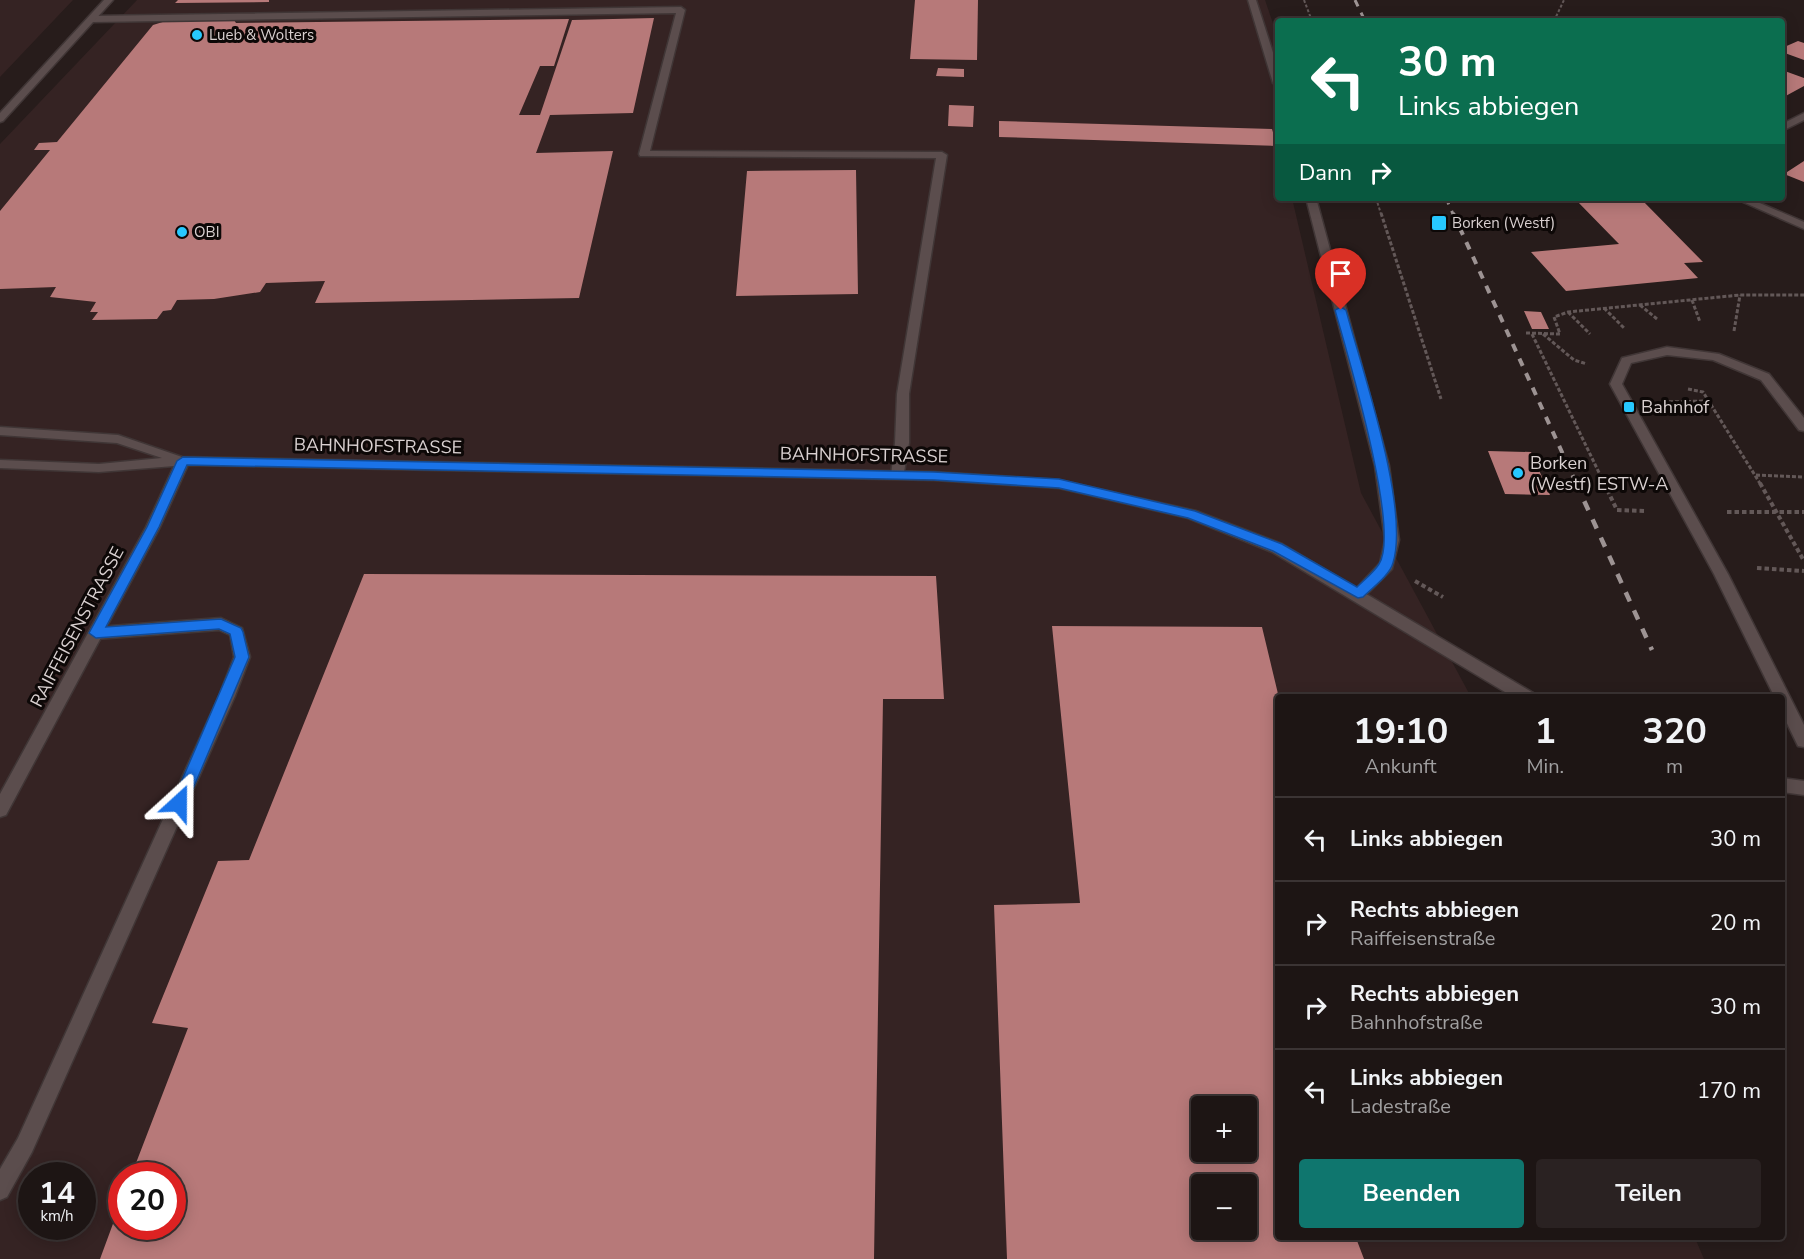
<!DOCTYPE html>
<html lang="de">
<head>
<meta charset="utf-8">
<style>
  body { margin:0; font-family:"Nunito Sans",sans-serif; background:#2a2222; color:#f1f3f6; height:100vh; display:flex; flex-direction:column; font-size:22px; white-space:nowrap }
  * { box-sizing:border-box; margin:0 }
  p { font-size:20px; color:#a09fa0 }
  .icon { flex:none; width:33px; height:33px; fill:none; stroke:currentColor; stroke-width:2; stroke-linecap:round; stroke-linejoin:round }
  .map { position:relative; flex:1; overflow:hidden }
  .panel { position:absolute; left:1275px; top:694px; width:510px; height:546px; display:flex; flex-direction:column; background:#1d1514; border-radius:6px; box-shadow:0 3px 15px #0003,0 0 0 2px #3b3434 }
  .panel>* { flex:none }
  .hud { position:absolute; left:1275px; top:18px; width:510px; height:183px; border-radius:6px; box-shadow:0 3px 15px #0003,0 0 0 2px #3b3434; background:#0b6e4f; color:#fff; overflow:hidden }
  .tools { position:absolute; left:1191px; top:1096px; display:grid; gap:12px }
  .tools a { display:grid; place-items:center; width:66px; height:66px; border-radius:6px; background:#1d1514; box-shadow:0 3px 15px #0003,0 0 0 2px #3b3434; font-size:30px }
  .speed { position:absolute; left:18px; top:1162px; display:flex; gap:12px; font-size:30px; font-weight:700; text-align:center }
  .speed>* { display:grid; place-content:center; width:78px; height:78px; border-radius:50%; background:#1d1514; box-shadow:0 3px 15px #0003,0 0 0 2px #3b3434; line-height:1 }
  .speed small { font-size:15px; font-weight:400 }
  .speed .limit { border:9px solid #d22; background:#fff; color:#111 }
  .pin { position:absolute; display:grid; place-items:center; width:51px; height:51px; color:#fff; margin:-62px -26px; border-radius:50% 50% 50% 0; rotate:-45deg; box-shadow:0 0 6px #0007 }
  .pin .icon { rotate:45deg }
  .me { position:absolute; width:66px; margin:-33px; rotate:24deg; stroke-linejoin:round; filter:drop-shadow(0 0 4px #0008) }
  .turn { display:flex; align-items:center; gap:21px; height:126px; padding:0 24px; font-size:27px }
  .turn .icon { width:78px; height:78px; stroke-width:2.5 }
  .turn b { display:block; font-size:42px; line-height:51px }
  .then { display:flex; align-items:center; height:57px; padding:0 24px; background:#0003; gap:12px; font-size:22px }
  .eta { display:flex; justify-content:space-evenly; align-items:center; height:102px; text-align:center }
  .eta b { font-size:36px; font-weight:700; line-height:42px }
  .action { display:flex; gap:12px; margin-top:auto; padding:12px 24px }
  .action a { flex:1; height:69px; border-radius:6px; background:#0f766e; color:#fff; font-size:24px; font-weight:700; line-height:69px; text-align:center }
  .action a+a { background:#2a2222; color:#f1f3f6 }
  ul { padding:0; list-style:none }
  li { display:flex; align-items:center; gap:18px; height:84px; padding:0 24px; border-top:2px solid #3b3434 }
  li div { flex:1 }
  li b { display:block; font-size:22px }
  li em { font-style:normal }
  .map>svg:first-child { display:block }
</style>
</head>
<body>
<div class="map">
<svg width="1804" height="1259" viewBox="0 0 1804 1259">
  <rect width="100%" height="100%" fill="#271c1b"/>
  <path fill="#352323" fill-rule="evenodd" d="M0 0H73L0 77Z
    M137 0H1265L1278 38V127H1275L1278 139V198H1292L1361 493 1471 697 1278 698V1238H1695L1704 1259H0V144ZM1202 1107H1246V1152H1202ZM32 1176H82V1227H32ZM122 1176H172V1227H122ZM1202 1185H1246V1230H1202Z"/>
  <path fill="#b77979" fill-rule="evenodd" d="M178 0H269V2L175 3Z
    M915 0H978L977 60 910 59Z
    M654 18 633 113 550 115 536 153 613 151 579 298 315 303 325 281 266 283 260 292 214 299 177 300 171 310 163 311 157 319 92 320 98 312H90L96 302 50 297 56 287 0 289V211L50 150H34L39 143 57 142 153 25 166 21 234 20 236 23 569 19 554 66H540L519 115H540L572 20Z
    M1798 41 1804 43V60L1782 52V48Z
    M938 68 964 69V77L936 76Z
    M1782 70 1804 78V86L1782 98Z
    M949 105 974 106 973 127 948 126Z
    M999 121 1272 129 1277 146 999 137Z
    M1804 161V182L1784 174Z
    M856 170 858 294 736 296 747 171Z
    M1596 198H1640L1703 262 1684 263 1698 278 1566 291 1531 252 1619 244 1576 200Z
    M1524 311 1541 312 1549 329H1532Z
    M1488 451 1531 452 1550 495 1505 494Z
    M364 574 936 576 944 699H883L874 1259H100L121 1202 122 1227H172V1176H131L188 1028 152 1023 218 861 249 860Z
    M1052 626 1262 627 1279 698 1278 1238H1356L1364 1259H1007L994 905 1080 903ZM1202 1107H1246V1152H1202ZM1202 1185H1246V1230H1202Z"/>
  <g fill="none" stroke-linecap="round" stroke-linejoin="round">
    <defs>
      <path id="service" d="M1248 0H1256L1278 68V86L1273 83Z
        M681 7 685 10 650 151 942 152 947 155 909 394V443L903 478H893L891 475 895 443 897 394 936 158 640 156 639 154 676 13 93 22 89 19 93 16Z
        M1306 198H1316L1389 466 1399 540 1392 569 1363 598 1358 599 1351 594 1380 563 1385 540 1375 466Z
        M1667 347 1719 354 1769 374 1804 418V431L1799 430 1761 380 1713 360 1667 355 1631 363 1622 384 1728 574 1804 725V747L1798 746 1782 713V698H1775L1714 574 1610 384 1622 358Z
        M221 618 242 628 250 657 235 696 32 1152 7 1197 0 1200V1169L18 1138 219 696 234 657 230 635 219 630 96 639 88 633 96 627Z"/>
      <path id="minor" d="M104 0H113L3 121 0 122V113Z
        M1804 113V120L1782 131V124Z
        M1734 198H1748L1804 222V229Z
        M0 427 118 435 182 457 934 472 1059 480 1196 511 1282 544 1535 694 1537 698H1515L1272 552 1188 518 1059 488 934 480 188 465 160 527 6 815 0 817V794L146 527 174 466 99 472 0 468V460L99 464 162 458 117 443 0 435Z
        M1782 778 1804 781V795L1782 792Z"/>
    </defs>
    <use href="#service" stroke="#403636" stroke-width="3"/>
    <use href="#minor" stroke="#403636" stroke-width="3"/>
    <path stroke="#635858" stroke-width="2" stroke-dasharray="3 2" stroke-linecap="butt" d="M1304 0 1312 21
      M1554 21 1564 0
      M1376 198 1381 214"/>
    <path stroke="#635858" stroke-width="3" stroke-dasharray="4 2" stroke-linecap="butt" d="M1381 213 1441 399
      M1692 300 1700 322
      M1640 305 1657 319
      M1604 308 1624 328
      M1568 312 1590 334
      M1734 331 1740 295
      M1526 333 1560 334 1554 317 1568 312 1740 295H1804
      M1532 334 1605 485
      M1543 334 1574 360 1587 364
      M1688 389 1703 392 1761 485
      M1663 402 1708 401
      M1756 475 1804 477"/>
    <path stroke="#635858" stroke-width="4" stroke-dasharray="4.5 3" stroke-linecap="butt" d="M1604 483 1617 510 1647 511
      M1760 483 1804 561
      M1727 512H1804
      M1757 568 1804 571
      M1415 581 1443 597"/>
    <use href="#service" fill="#5b4d4d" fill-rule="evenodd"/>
    <use href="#minor" fill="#5b4d4d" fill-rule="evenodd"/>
    <path stroke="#9d9393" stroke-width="3" stroke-dasharray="7 7" stroke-linecap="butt" d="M1355 0 1365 21
      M1446 198 1453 214"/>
    <path stroke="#9d9393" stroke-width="4" stroke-dasharray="8 8" stroke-linecap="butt" d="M1453 213 1577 485"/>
    <path stroke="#9d9393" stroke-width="4.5" stroke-dasharray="10 10" stroke-linecap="butt" d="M1576 483 1652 650"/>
  </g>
  <path fill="#1a73e8" stroke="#114b97" stroke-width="1.5" d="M1341 307 1346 310C1362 370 1410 507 1393 563 1390 575 1372 588 1363 597L1358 598 1273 551 1188 518 1059 488 934 480 187 465 159 527 106 627 221 619 241 628 243 632 249 657 187 803 179 809 172 803 235 657 230 634 219 629 96 638 89 633 147 527 177 461 183 457 934 472 1059 479 1195 511 1282 544 1357 587C1364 580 1374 572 1379 564 1401 531 1347 353 1335 310Z"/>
  <g fill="#27c8ff" stroke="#0d0807" stroke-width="2">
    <circle cx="197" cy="35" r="6"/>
    <rect x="1431" y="215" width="16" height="16" rx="3"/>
    <circle cx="182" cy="232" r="6"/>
    <rect x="1623" y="401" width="12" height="12" rx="3"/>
    <circle cx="1518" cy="473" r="6"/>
  </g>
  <g text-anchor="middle" stroke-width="6" stroke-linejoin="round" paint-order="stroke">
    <g font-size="15" fill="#d9d0d0" stroke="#0d0807" text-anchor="start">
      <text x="209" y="40">Lueb &amp; Wolters</text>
      <text x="1452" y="228">Borken (Westf)</text>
      <text x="194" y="237">OBI</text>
    </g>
    <g font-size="18" fill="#d9d0d0" stroke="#0d0807" text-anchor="start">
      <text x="1641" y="413">Bahnhof</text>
      <text x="1530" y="469">Borken<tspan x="1530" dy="21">(Westf) ESTW-A</tspan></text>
    </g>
    <g font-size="18" fill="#d9d0d0" stroke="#0d0807">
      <text transform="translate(378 446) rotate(1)" y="6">BAHNHOFSTRASSE</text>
      <text transform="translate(864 455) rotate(1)" y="6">BAHNHOFSTRASSE</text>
      <text transform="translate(77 627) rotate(-62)" y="6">RAIFFEISENSTRASSE</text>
    </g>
  </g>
</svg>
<div class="tools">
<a>+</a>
<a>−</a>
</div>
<div class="speed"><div>14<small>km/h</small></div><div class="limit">20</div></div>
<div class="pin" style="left:1341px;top:310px;background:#d93025"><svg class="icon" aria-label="arrive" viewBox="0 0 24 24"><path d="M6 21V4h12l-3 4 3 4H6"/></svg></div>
<svg class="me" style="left:179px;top:803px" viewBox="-20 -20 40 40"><path d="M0-17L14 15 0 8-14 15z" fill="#1a73e8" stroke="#fff" stroke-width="4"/></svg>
<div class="hud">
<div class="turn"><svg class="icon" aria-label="left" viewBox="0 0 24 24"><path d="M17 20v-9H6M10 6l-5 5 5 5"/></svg><div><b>30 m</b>Links abbiegen</div></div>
<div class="then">Dann<svg class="icon" aria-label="right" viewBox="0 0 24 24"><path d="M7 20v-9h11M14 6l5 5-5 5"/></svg></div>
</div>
<section class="panel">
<div class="eta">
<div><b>19:10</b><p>Ankunft</p></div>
<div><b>1</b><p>Min.</p></div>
<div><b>320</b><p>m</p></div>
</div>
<ul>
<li><svg class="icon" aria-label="left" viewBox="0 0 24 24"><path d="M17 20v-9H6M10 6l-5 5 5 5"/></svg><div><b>Links abbiegen</b></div><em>30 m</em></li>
<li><svg class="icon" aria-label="right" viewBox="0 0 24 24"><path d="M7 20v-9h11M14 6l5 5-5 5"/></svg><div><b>Rechts abbiegen</b><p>Raiffeisenstraße</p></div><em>20 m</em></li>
<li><svg class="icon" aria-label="right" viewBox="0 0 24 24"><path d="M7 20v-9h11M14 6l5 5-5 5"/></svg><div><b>Rechts abbiegen</b><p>Bahnhofstraße</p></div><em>30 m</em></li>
<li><svg class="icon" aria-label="left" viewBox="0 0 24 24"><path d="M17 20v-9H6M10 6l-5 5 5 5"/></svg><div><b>Links abbiegen</b><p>Ladestraße</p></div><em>170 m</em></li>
</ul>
<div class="action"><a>Beenden</a><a>Teilen</a></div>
</section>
</div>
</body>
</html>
